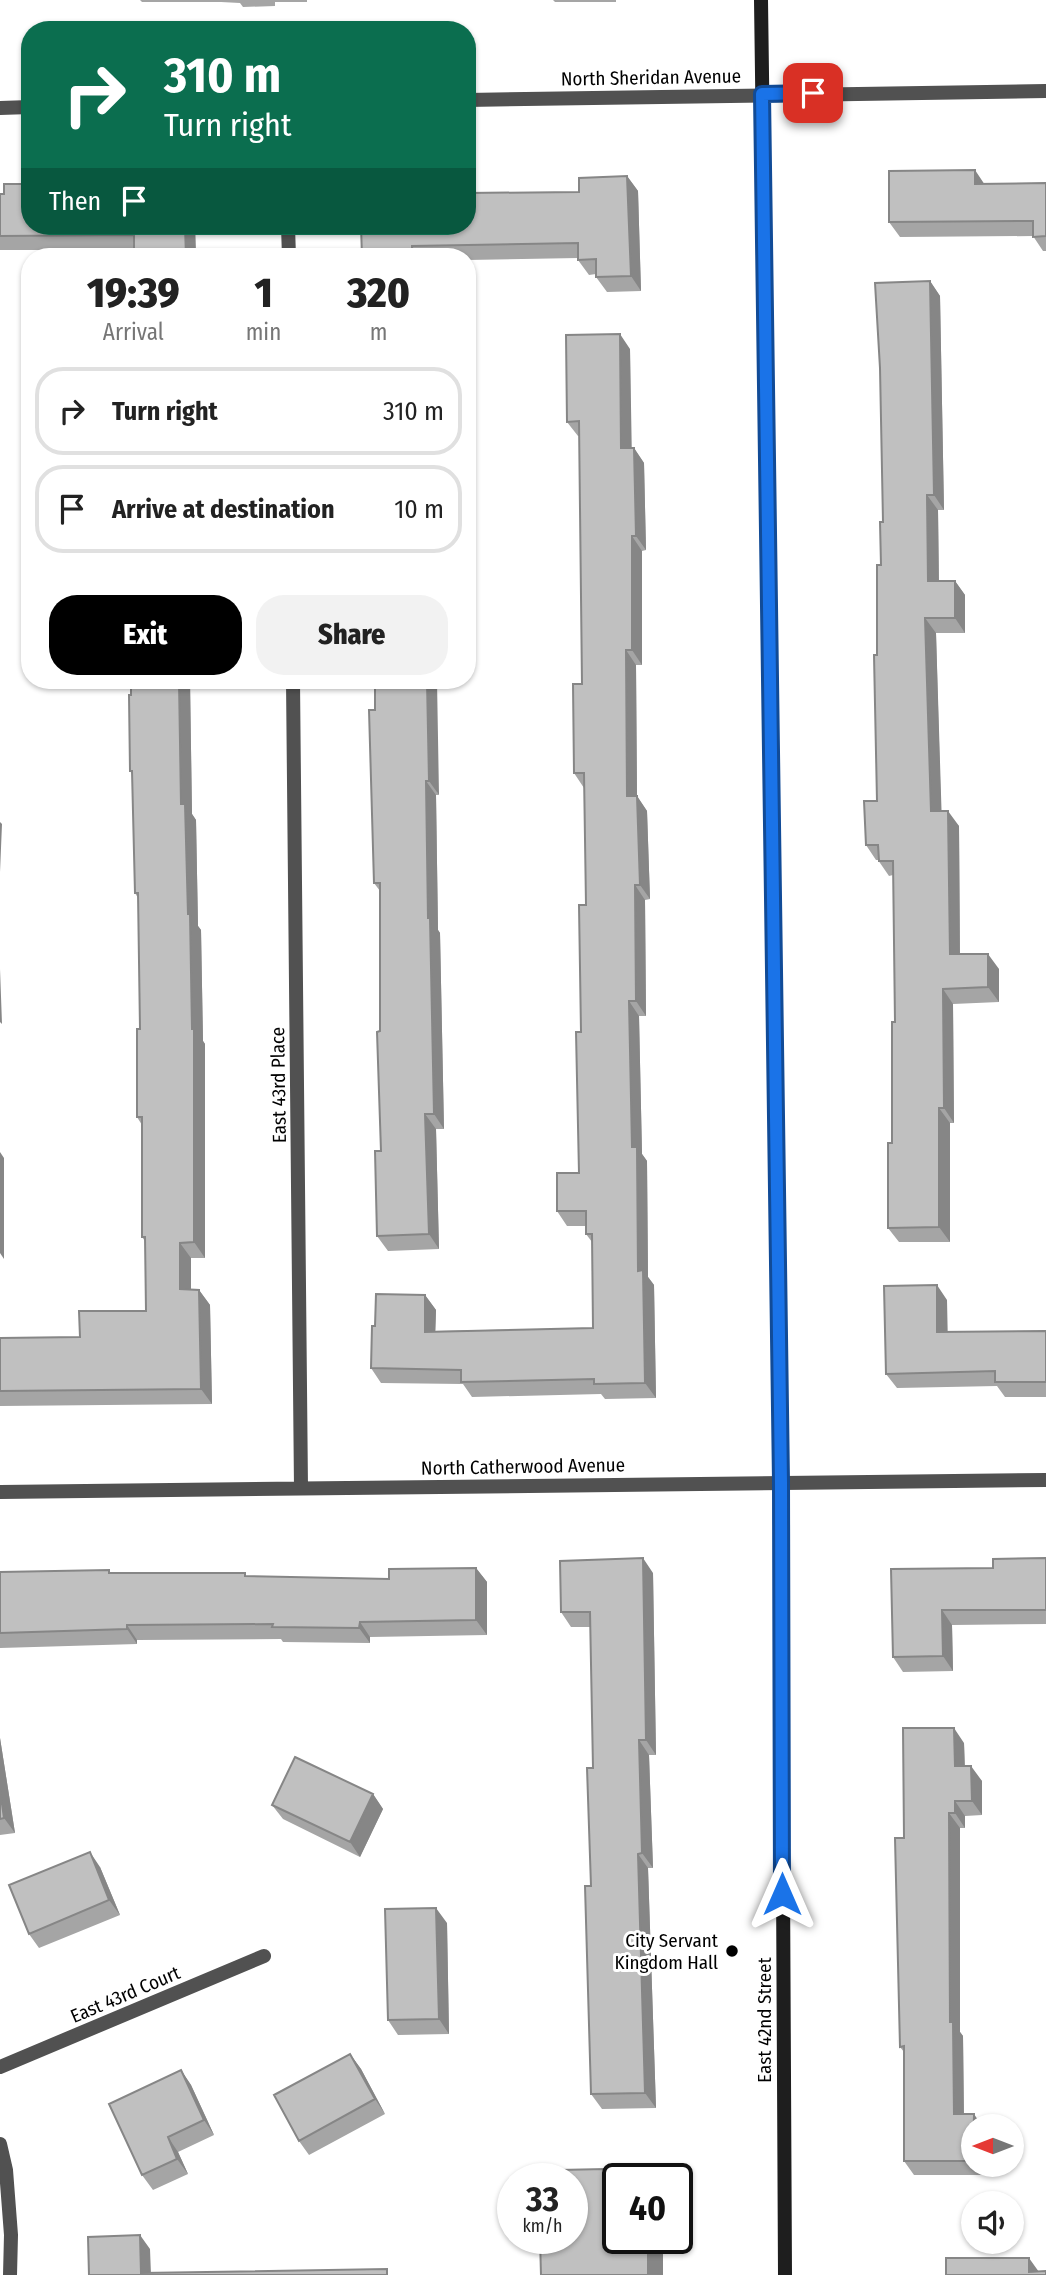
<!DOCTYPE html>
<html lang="en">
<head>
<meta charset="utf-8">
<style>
  body { margin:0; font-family:"Fira Sans Condensed",sans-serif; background:#f2f2f2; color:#222; height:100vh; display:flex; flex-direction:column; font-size:26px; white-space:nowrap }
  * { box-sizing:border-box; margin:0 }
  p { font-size:23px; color:#767676 }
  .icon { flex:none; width:38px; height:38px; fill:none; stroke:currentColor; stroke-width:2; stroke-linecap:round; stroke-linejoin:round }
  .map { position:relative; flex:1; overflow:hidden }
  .drawer { position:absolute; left:21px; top:248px; width:455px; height:441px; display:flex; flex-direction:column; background:#fff; border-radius:28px; box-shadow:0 2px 5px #0004 }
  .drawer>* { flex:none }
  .hud { position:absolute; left:21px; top:21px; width:455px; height:214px; border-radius:28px; box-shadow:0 2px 5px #0004; background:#0b6e4f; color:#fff; overflow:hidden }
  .needle { width:46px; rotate:270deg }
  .tools { position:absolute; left:961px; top:2114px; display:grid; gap:14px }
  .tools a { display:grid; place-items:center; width:63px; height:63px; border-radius:50%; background:#fff; box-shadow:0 2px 5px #0004; font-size:35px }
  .speed { position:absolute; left:497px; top:2163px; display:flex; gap:14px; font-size:35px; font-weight:700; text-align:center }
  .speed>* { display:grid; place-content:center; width:91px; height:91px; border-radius:50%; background:#fff; box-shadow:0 2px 5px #0004; line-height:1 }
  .speed small { font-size:18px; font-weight:400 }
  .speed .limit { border:4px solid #111; border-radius:10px; background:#fff; color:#111 }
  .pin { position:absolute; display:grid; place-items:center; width:60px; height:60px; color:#fff; margin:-30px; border-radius:14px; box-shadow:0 4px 10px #0006 }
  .me { position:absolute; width:77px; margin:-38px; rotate:0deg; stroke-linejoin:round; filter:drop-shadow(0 0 5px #0008) }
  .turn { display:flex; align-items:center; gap:24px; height:147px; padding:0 28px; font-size:32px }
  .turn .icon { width:91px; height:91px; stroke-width:2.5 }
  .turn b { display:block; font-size:49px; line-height:60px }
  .then { display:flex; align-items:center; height:66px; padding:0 28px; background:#0003; gap:14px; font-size:26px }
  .eta { display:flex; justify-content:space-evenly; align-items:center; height:119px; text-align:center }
  .eta b { font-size:42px; font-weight:800; line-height:49px }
  .button { display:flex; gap:14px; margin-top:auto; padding:14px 28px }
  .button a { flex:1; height:80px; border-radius:28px; background:#000; color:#fff; font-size:28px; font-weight:800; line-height:80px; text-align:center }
  .button a+a { background:#f2f2f2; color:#222 }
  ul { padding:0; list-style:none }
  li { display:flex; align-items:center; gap:21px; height:88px; margin:0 14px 10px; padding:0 14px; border:4px solid #e0e0e0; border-radius:28px }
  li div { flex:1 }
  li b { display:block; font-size:26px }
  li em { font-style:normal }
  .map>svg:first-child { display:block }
</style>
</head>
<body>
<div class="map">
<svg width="1046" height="2275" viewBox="0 0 1046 2275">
  <rect width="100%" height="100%" fill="#fff"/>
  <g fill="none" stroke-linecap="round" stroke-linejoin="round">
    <path stroke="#515151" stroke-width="14" d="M467 100 1046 91
      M0 108 30 107
      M288 226 289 257
      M293 681 301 1488
      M0 1492 1046 1480
      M0 2067 264 1956
      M0 2144 6 2170 11 2235 10 2275"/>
    <path stroke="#1e1e1e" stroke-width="14" d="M761 0 781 1482 785 2275"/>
  </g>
  <path fill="#a5a5a5" d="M140 0H307V2H275V6L243 7 240 3 221 2H142Z
    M553 0H616V2H555Z
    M627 176 638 191 641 291 607 292 596 277V274L589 275 578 260V258L467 260V257H362L579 192Z
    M1046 183V251H1043L1033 236 900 237 889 222 984 184Z
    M0 194 30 226H195L196 257H134V250H0Z
    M930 281 940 296 944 510H938L939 581H955L965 595V633H936L941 811 959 826 960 954 999 969V1002L953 1004 954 1123H950V1242H899L888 1228 892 1143 895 1022 893 875 889 876 878 860H876L866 845 877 801V655L883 522Z
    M630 349 631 448H634L644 463 646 550 642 551V665H636L637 796 647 811 650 899 645 900 646 1016H639L642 1154 647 1161 648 1277 654 1285 656 1398 605 1399 601 1394 472 1397 463 1384 381 1383 371 1368 375 1326 425 1295 436 1310 435 1331 593 1328 592 1242 586 1234V1226H567L557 1211 579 1173 581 1032 586 905 584 788 574 773 582 684 579 436H578L567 422Z
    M131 681H190L192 814 196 820 198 926 201 930 203 1041 205 1044V1258H191V1289L199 1290 210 1305 212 1404 0 1406V1338L80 1337 146 1311 145 1241 142 1237V1125L137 1117 140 1029 138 898 135 893 132 774 130 771Z
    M375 681 439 795H436L438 930 440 933 444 1129H436L439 1249 388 1251 377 1236 381 1151 380 891 374 883Z
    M947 1300V1332L1046 1331V1397H1005L997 1386 897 1388 886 1374Z
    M1046 1558V1624L952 1625 953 1671 903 1672 893 1657 891 1569 993 1568Z
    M476 1568 487 1582V1635L370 1637V1643L283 1642 281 1639 137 1640V1644L0 1648V1572L111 1573 389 1579Z
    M653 1573 656 1755H649L653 1868H648L656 2108 602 2109 591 2094V1886L593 1768 590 1627H571L561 1612Z
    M0 1738 15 1833 0 1835Z
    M964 1743 965 1766 982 1781V1815L965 1816V1828H960V2032L963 2036 964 2114 973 2126V2165H984V2175H914L904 2161V2052L900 2047 904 1838Z
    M373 1794 383 1809 360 1857 283 1819 272 1805Z
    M100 1867 120 1915 39 1948 29 1934Z
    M447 1923 449 2034 398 2035 388 2020Z
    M350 2054 361 2069 385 2114 309 2155 299 2141Z
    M181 2070 191 2085 214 2135 178 2152 188 2174 153 2190 142 2175Z"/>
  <path fill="#868686" d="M975 170 985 185 975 184Z
    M627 176 638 191 641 291 631 276Z
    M185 226H195L196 257H186Z
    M412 246 420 257H412Z
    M930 281 940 296 944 510 934 495Z
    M620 334 630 349 632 463 621 448Z
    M634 448 644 463 646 550 636 536Z
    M927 495 938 510 939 595 928 581Z
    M632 536 642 551V665L632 650Z
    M955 581 965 595V633L955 618Z
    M925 618 936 633 942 826 931 811Z
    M626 650 636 665 637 796 647 811 650 899 640 885 627 796Z
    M179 681H190L192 814 196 820 198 926 201 930 203 1041 205 1044V1258L194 1242 192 1029 181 804Z
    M427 681H437L439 795 429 781Z
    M426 781 436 795 438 930 440 933 444 1129 434 1114 428 918Z
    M948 811 959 826 960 969 950 954Z
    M0 822 2 824 0 872Z
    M635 885 645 900 646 1016 636 1001Z
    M988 954 999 969V1002L988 987Z
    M0 969 2 1024 0 1022Z
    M943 989 953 1004 954 1123 944 1108Z
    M629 1001 639 1016 642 1154 647 1161 648 1277 654 1285 656 1398 645 1383 638 1271 632 1147Z
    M939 1108 950 1123V1242L939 1227Z
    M425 1114 436 1129 439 1249 429 1234Z
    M0 1152 4 1158V1259L0 1253Z
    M180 1243 191 1258V1305L180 1289Z
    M937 1285 947 1300 948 1347 937 1332Z
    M199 1290 210 1305 212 1404 201 1389Z
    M425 1295 436 1310 435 1346 425 1332Z
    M643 1558 653 1573 656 1755 646 1740Z
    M476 1568 487 1582V1635L476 1620Z
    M942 1610 952 1625 953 1671 943 1656Z
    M360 1622 370 1637V1643L359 1628Z
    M127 1625 137 1640V1644L127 1629Z
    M954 1728 964 1743 965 1781 955 1766Z
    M0 1738 15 1833 4 1818 0 1790Z
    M639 1740 649 1755 653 1868 642 1853Z
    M971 1766 982 1781V1815L972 1801Z
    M373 1794 383 1809 360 1857 350 1842Z
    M955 1801 965 1816V1828L955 1813Z
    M949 1813 960 1828V2032L963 2036 964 2129 954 2114 950 2022Z
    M90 1852 100 1867 120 1915 109 1900Z
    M638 1854 648 1868 656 2108 645 2093Z
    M436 1908 447 1923 449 2034 439 2019Z
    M350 2054 361 2069 385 2114 375 2099Z
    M181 2070 191 2085 214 2135 204 2120Z
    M974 2114 982 2126H974Z
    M168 2137 178 2152 188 2174 177 2159Z
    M977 2165H984V2175Z
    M140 2235 150 2249 151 2275 141 2273Z
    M648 2238H663V2275H648Z
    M1029 2258 1039 2272H1029Z"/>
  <path fill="#c0c0c0" stroke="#868686" stroke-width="2" d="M975 170V184L1046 183V236L1033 237V221L889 222V171Z
    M627 176 631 276 596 277V259L578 260V243L412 246V257H362L361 226H467V193L579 192V178Z
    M4 184H30V226H185L186 257H134V235L0 236V194H4Z
    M930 281 934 495H927L928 581H955V618H925L931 811H948L950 954H988V987L943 989 944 1108H939V1227L888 1228V1143H892V1022H895L893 861H879L878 845H866L864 801H877L874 655H877V565H881L880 522H883L880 368 875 283Z
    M620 334 621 448H634L636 536H632V650H626L627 796H637L640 885H635L636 1001H629L632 1147H637L638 1271 643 1270 645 1383 594 1384V1379L461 1382V1370L371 1368 372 1326H375L376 1294 425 1295V1332L593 1328 592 1234H586V1211H557V1173H579L576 1032H581L579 905H586L584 773H574L573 684H582L579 421 567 422 566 335Z
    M131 681H179L181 804H185L188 914H190L192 1029H194V1242L180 1243V1289L199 1290 201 1389 0 1391V1338L80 1337 79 1311H146L145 1237H142V1117H137V1029H140L138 893H135L132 771H130L129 695H131Z
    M375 681H427L429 781H426L428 918H430L434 1114H425L429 1234 377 1236 375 1151H381L377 1032 380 1031V883H374L369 710H375Z
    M937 1285V1332L1046 1331V1382H995V1371L886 1374 884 1286Z
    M643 1558 646 1740H639L642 1853 638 1854 645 2093 591 2094 585 1886H591L587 1768H593L590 1612H561L560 1561Z
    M1046 1558V1610H942L943 1656 893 1657 891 1569 993 1568V1559Z
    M476 1568V1620L360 1622 359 1628 272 1627 273 1624 127 1625V1629L0 1633V1572L109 1570V1573H245V1576L389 1579V1569Z
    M903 1728H954L955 1766H971L972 1801H955V1813H949L950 2022H953L954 2114H974L973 2161H904V2046L900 2047 895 1838H904Z
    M295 1757 373 1794 350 1842 272 1805Z
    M0 1790 4 1818 0 1819Z
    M90 1852 109 1900 29 1934 9 1885Z
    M436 1908 439 2019 388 2020 385 1909Z
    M350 2054 375 2099 299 2141 274 2095Z
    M181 2070 204 2120 168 2137 177 2159 142 2175 109 2104Z
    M605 2169V2176H647V2179H618V2238H648V2275H541L540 2238H572V2179H540V2177H559V2170Z
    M140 2235 141 2273 387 2269V2275H89L88 2237Z
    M946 2258H1029V2272L1046 2271V2275H946Z"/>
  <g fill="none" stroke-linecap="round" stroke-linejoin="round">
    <defs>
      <path id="route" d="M782 1894 781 1482 762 94 813 93"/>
    </defs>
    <use href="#route" stroke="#114b97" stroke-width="18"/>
    <use href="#route" stroke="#1a73e8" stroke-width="12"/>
  </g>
  <circle fill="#000" stroke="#fff" stroke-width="2.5" cx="732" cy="1951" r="7"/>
  <g text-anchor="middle" stroke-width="6" stroke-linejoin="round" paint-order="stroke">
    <g font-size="19" fill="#000" stroke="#fff">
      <text transform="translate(651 77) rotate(-1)" y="7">North Sheridan Avenue</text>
      <text transform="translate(278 1085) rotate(-91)" y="7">East 43rd Place</text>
      <text transform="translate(523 1466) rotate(-1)" y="7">North Catherwood Avenue</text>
      <text transform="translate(125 1994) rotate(-23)" y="7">East 43rd Court</text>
      <text transform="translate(764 2020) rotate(-90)" y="7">East 42nd Street</text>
    </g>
    <g font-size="19" fill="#000" stroke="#fff" text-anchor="end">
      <text x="718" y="1947">City Servant<tspan x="718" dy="22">Kingdom Hall</tspan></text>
    </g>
  </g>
</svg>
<div class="tools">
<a><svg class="needle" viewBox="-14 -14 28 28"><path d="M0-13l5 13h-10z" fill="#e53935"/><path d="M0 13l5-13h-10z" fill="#767676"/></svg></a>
<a><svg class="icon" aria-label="sound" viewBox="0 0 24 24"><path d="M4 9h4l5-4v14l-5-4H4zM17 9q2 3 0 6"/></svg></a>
</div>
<div class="speed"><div>33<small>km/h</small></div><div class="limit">40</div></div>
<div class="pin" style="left:813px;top:93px;background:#d93025"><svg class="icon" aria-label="arrive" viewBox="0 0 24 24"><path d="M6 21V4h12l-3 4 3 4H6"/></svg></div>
<svg class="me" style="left:782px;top:1894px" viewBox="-20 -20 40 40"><path d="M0-17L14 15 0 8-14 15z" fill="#1a73e8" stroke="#fff" stroke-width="4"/></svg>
<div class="hud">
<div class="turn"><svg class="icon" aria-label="right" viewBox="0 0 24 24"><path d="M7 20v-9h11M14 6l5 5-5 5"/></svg><div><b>310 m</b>Turn right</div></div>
<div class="then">Then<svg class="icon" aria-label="arrive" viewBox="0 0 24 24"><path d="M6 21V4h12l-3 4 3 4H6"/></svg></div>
</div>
<section class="drawer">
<div class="eta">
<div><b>19:39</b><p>Arrival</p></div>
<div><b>1</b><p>min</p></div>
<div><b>320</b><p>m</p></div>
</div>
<ul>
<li><svg class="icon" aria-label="right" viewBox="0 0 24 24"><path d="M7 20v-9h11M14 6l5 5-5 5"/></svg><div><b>Turn right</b></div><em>310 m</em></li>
<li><svg class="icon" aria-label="arrive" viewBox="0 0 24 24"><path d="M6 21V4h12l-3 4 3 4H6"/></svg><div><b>Arrive at destination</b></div><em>10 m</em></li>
</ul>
<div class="button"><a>Exit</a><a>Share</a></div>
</section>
</div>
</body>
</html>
